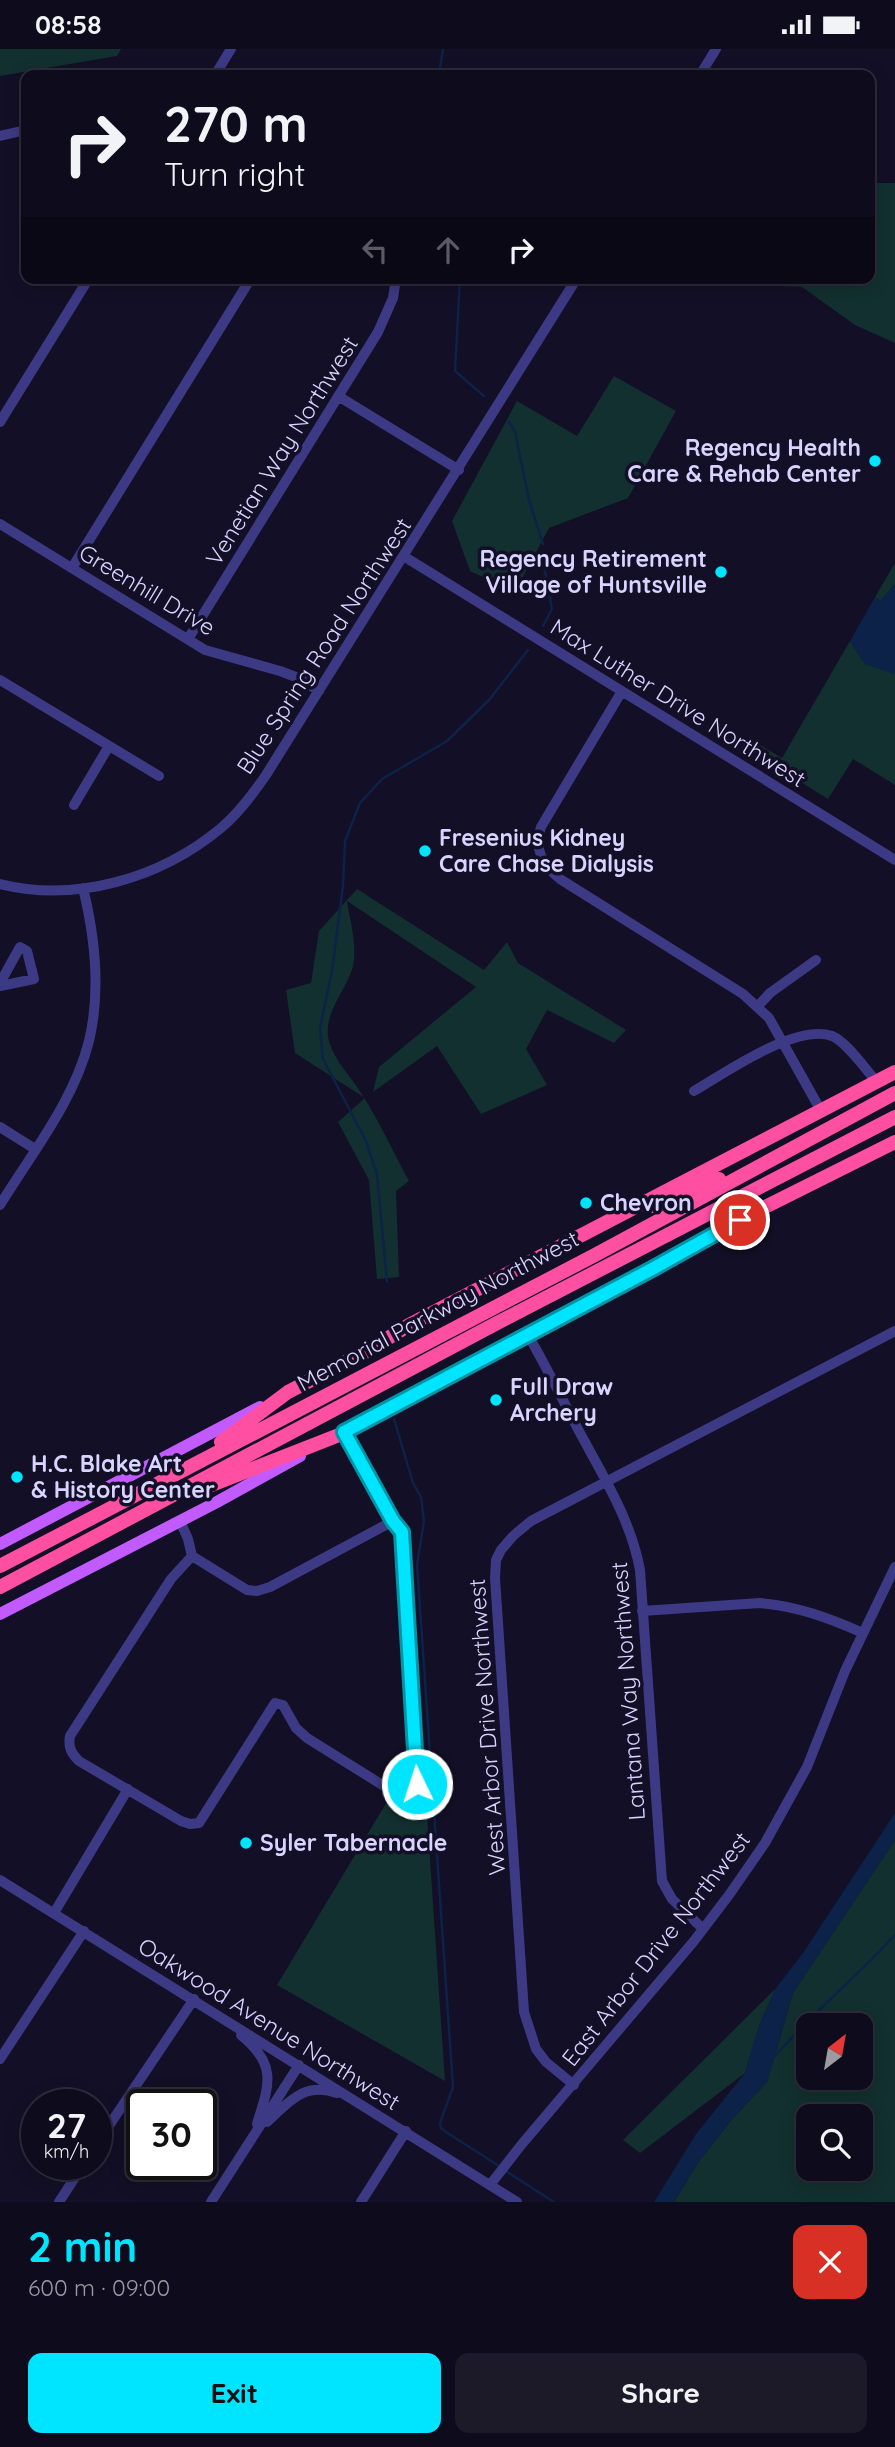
<!DOCTYPE html>
<html lang="en">
<head>
<meta charset="utf-8">
<style>
  body { margin:0; font-family:Quicksand,sans-serif; background:#1c1929; color:#f1f3f6; height:100vh; display:flex; flex-direction:column; font-size:26px; white-space:nowrap }
  * { box-sizing:border-box; margin:0 }
  p { font-size:23px; color:#9b9ba3 }
  .icon { flex:none; width:38px; height:38px; fill:none; stroke:currentColor; stroke-width:2; stroke-linecap:round; stroke-linejoin:round }
  .map { position:relative; height:2153px; overflow:hidden }
  .sheet { display:flex; flex-direction:column; background:#0e0b1c; flex:1 }
  .sheet>* { flex:none }
  .guide { position:absolute; left:21px; top:21px; width:854px; height:214px; border-radius:14px; box-shadow:0 4px 18px #0003,0 0 0 2px #2e2b3b; background:#0e0b1c; color:#f1f3f6; overflow:hidden }
  .needle { width:46px; rotate:31deg }
  .buttons { position:absolute; left:796px; top:1964px; display:grid; gap:14px }
  .buttons a { display:grid; place-items:center; width:77px; height:77px; border-radius:14px; background:#0e0b1c; box-shadow:0 4px 18px #0003,0 0 0 2px #2e2b3b; font-size:35px }
  .speed { position:absolute; left:21px; top:2040px; display:flex; gap:14px; font-size:35px; font-weight:700; text-align:center }
  .speed>* { display:grid; place-content:center; width:91px; height:91px; border-radius:50%; background:#0e0b1c; box-shadow:0 4px 18px #0003,0 0 0 2px #2e2b3b; line-height:1 }
  .speed small { font-size:18px; font-weight:400 }
  .speed .limit { border:4px solid #111; border-radius:10px; background:#fff; color:#111 }
  .pin { position:absolute; display:grid; place-items:center; width:60px; height:60px; color:#fff; margin:-30px; border:4px solid #fff; border-radius:50%; box-shadow:0 2px 7px #0007 }
  .me { position:absolute; width:77px; margin:-38px; rotate:356deg; stroke-linejoin:round; filter:drop-shadow(0 0 5px #0008) }
  .turn { display:flex; align-items:center; gap:24px; height:147px; padding:0 28px; font-size:32px }
  .turn .icon { width:91px; height:91px; stroke-width:2.5 }
  .turn b { display:block; font-size:49px; line-height:60px }
  .lanes { display:flex; align-items:center; height:66px; padding:0 28px; background:#0003; justify-content:center; gap:35px; direction:ltr }
  .lanes .off { opacity:.35 }
  .round { display:grid; place-items:center; flex:none; width:74px; height:74px; border-radius:14px; background:#1c1929 }
  .head { display:flex; align-items:center; justify-content:space-between; height:119px; padding:0 28px }
  h1 { font-size:42px; font-weight:700; line-height:52px; color:#00e5ff }
  .action { display:flex; gap:14px; margin-top:auto; padding:14px 28px }
  .action a { flex:1; height:80px; border-radius:14px; background:#00e5ff; color:#111; font-size:28px; font-weight:700; line-height:80px; text-align:center }
  .action a+a { background:#1c1929; color:#f1f3f6 }
  .status { display:flex; justify-content:space-between; align-items:center; height:49px; padding:0 35px; background:#0e0b1c; direction:ltr }
  .status svg { height:19px; fill:currentColor }
  .map>svg:first-child { display:block }
</style>
</head>
<body>
<div class="status"><b>08:58</b><svg viewBox="0 0 49 12"><path d="M0 12V9h3v3zM5 12V6h3v6zM10 12V3h3v9zM15 12V0h3v12zM26 1h20v11H26zM47 4h2v5h-2z"/></svg></div>
<div class="map">
<svg width="895" height="2153" viewBox="0 0 895 2153">
  <rect width="100%" height="100%" fill="#130f26"/>
  <path fill="#12302f" fill-rule="evenodd" d="M0 0H121L117 7 0 27Z
    M870 134H895V294L855 276 802 238 780 237 785 229H870Z
    M614 327 676 362 628 449 549 479 515 543 470 522 452 472 517 352 577 387Z
    M895 514V535L881 552 875 548Z
    M850 592 865 615 895 623V736L853 710 828 750 751 702 757 694 782 709Z
    M357 840 484 921 507 893 518 914 626 981 614 994 547 961 526 1000 547 1036 481 1065 437 997 373 1043 379 1018 476 938 347 852C350 871 356 891 354 911 351 937 325 959 328 987 331 1009 352 1028 363 1047 380 1074 394 1104 409 1132L396 1142 399 1228 377 1230 369 1131 338 1073 365 1049 295 1004 286 941 311 934 319 882Z
    M425 1736 445 2032 277 1936 391 1746 414 1756Z
    M895 1791V2153H674L697 2115 733 2069 767 2033 793 1944ZM808 1976H861V2028H808ZM808 2067H861V2119H808Z
    M776 1939 759 1977 745 2024 640 2104 623 2091Z"/>
  <path fill="#0c2248" d="M895 535V623L894 625 865 615 850 592 875 548 881 552Z
    M895 1764V1791L793 1944 767 2033 733 2069 697 2115 674 2153H654L696 2085 745 2024 759 1977 776 1939 803 1904Z"/>
  <g fill="none" stroke-linecap="round" stroke-linejoin="round">
    <path stroke="#0c2248" stroke-width="2.5" d="M439 26 443 0
      M460 229 455 322 484 347
      M509 373 515 383 529 451 543 495
      M543 577 552 560 544 517
      M387 1233 377 1125 365 1090 323 1010 320 979 332 922 343 837 345 792 360 754 382 730 447 692 489 651 528 601
      M394 1370 413 1434 421 1448 424 1472 417 1516 453 2038 440 2074 441 2079 446 2083 499 2117
      M774 2008C812 1965 856 1928 895 1886
      M504 2121 554 2153"/>
    <path stroke="#3d3a85" stroke-width="10" d="M215 26 231 0
      M700 26 716 0
      M0 87 26 81
      M338 347 459 421
      M0 373 89 229
      M0 475 205 601 280 622 301 630 319 642
      M405 508 895 811
      M72 519 251 229
      M188 590 378 283 393 249 396 229
      M0 631 159 727
      M622 642 541 778C533 800 543 816 560 830L743 945 769 969 820 1060
      M74 756 109 697
      M0 835C77 854 161 829 221 779 239 764 253 745 266 726L577 229
      M0 934 20 898 27 902 34 930 0 937
      M758 957 770 944 816 911
      M694 1042C725 1024 796 974 832 987 846 992 866 1021 877 1033
      M0 1078 35 1100
      M0 1156C32 1104 74 1052 89 992 101 942 95 888 83 839
      M528 1286C546 1317 562 1350 579 1382 603 1427 631 1471 640 1521L662 1832 672 1850 703 1880
      M180 1472 188 1490 192 1507
      M192 1507 171 1530 70 1687C68 1698 71 1704 79 1712L181 1772 190 1775 199 1774 275 1654 283 1656 296 1679 307 1689 400 1747 411 1746 417 1736 402 1484 393 1472 344 1383
      M192 1507 247 1541 257 1542 270 1538 393 1472
      M642 1562 760 1554C797 1557 829 1569 863 1584
      M0 1831 517 2153
      M54 1864 128 1740
      M241 1986C278 2016 269 2036 257 2075
      M0 2010 84 1882
      M574 2036 546 2013 536 2000 524 1963 495 1529 496 1511 501 1501 513 1487 531 1472 895 1282
      M267 2073C290 2052 304 2033 337 2044
      M96 2096 194 1950
      M490 2136 522 2095 694 1892 729 1846 765 1794 807 1718 845 1622 895 1518
      M59 2153 83 2116
      M211 2153 299 2016
      M361 2153 406 2082"/>
    <path stroke="#c25bff" stroke-width="12" d="M0 1495 260 1358
      M0 1565 217 1453 300 1407"/>
    <path stroke="#ff4fa3" stroke-width="14" d="M653 1157 719 1130
      M221 1393 288 1343 369 1301 409 1276 895 1023
      M204 1439 339 1386 652 1220 723 1179 895 1093
      M0 1517 595 1206 895 1044
      M0 1538 499 1273 895 1068"/>
  </g>
  <g fill="none" stroke-linecap="round" stroke-linejoin="round">
    <defs>
      <path id="route" d="M417 1735 402 1483 393 1472 344 1383 652 1220 740 1171"/>
    </defs>
    <use href="#route" stroke="#0095a6" stroke-width="18"/>
    <use href="#route" stroke="#00e5ff" stroke-width="12"/>
  </g>
  <g fill="#00e5ff" stroke="#130f26" stroke-width="2.5">
    <circle cx="875" cy="412" r="7"/>
    <circle cx="721" cy="523" r="7"/>
    <circle cx="425" cy="802" r="7"/>
    <circle cx="586" cy="1154" r="7"/>
    <circle cx="496" cy="1351" r="7"/>
    <circle cx="17" cy="1428" r="7"/>
    <circle cx="246" cy="1794" r="7"/>
  </g>
  <g text-anchor="middle" stroke-width="7" stroke-linejoin="round" paint-order="stroke">
    <g font-size="23" font-weight="bold" fill="#d9d4ff" stroke="#130f26" text-anchor="start">
      <text x="861" y="407" text-anchor="end">Regency Health<tspan x="861" dy="26">Care &amp; Rehab Center</tspan></text>
      <text x="707" y="518" text-anchor="end">Regency Retirement<tspan x="707" dy="26">Village of Huntsville</tspan></text>
      <text x="439" y="797">Fresenius Kidney<tspan x="439" dy="26">Care Chase Dialysis</tspan></text>
      <text x="600" y="1162">Chevron</text>
      <text x="510" y="1346">Full Draw<tspan x="510" dy="26">Archery</tspan></text>
      <text x="31" y="1423">H.C. Blake Art<tspan x="31" dy="26">&amp; History Center</tspan></text>
      <text x="260" y="1802">Syler Tabernacle</text>
    </g>
    <g font-size="23" fill="#d9d4ff" stroke="#130f26">
      <text transform="translate(282 402) rotate(-58)" y="8">Venetian Way Northwest</text>
      <text transform="translate(147 541) rotate(31)" y="8">Greenhill Drive</text>
      <text transform="translate(324 597) rotate(-57)" y="8">Blue Spring Road Northwest</text>
      <text transform="translate(678 654) rotate(32)" y="8">Max Luther Drive Northwest</text>
      <text transform="translate(438 1262) rotate(-28)" y="8">Memorial Parkway Northwest</text>
      <text transform="translate(628 1642) rotate(-94)" y="8">Lantana Way Northwest</text>
      <text transform="translate(487 1678) rotate(-94)" y="8">West Arbor Drive Northwest</text>
      <text transform="translate(656 1900) rotate(-52)" y="8">East Arbor Drive Northwest</text>
      <text transform="translate(269 1975) rotate(32)" y="8">Oakwood Avenue Northwest</text>
    </g>
  </g>
</svg>
<div class="buttons">
<a><svg class="needle" viewBox="-14 -14 28 28"><path d="M0-13l5 13h-10z" fill="#e53935"/><path d="M0 13l5-13h-10z" fill="#9b9ba3"/></svg></a>
<a><svg class="icon" aria-label="search" viewBox="0 0 24 24"><circle cx="10" cy="10" r="6"/><path d="M15 15l6 6"/></svg></a>
</div>
<div class="speed"><div>27<small>km/h</small></div><div class="limit">30</div></div>
<div class="pin" style="left:740px;top:1171px;background:#d93025"><svg class="icon" aria-label="arrive" viewBox="0 0 24 24"><path d="M6 21V4h12l-3 4 3 4H6"/></svg></div>
<svg class="me" style="left:417px;top:1735px" viewBox="-20 -20 40 40"><circle r="17" fill="#00e5ff" stroke="#fff" stroke-width="3"/><path d="M0-11L8 9 0 5-8 9z" fill="#fff"/></svg>
<div class="guide">
<div class="turn"><svg class="icon" aria-label="right" viewBox="0 0 24 24"><path d="M7 20v-9h11M14 6l5 5-5 5"/></svg><div><b>270 m</b>Turn right</div></div>
<div class="lanes"><svg class="icon off" aria-label="left" viewBox="0 0 24 24"><path d="M17 20v-9H6M10 6l-5 5 5 5"/></svg><svg class="icon off" aria-label="ahead" viewBox="0 0 24 24"><path d="M12 20V5M6 11l6-6 6 6"/></svg><svg class="icon" aria-label="right" viewBox="0 0 24 24"><path d="M7 20v-9h11M14 6l5 5-5 5"/></svg></div>
</div>
</div>
<section class="sheet">
<div class="head"><div><h1>2 min</h1><p>600 m · 09:00</p></div><a class="round" style="background:#d93025;color:#fff"><svg class="icon" aria-label="close" viewBox="0 0 24 24"><path d="M6 6l12 12M18 6L6 18"/></svg></a></div>
<div class="action"><a>Exit</a><a>Share</a></div>
</section>
</body>
</html>
